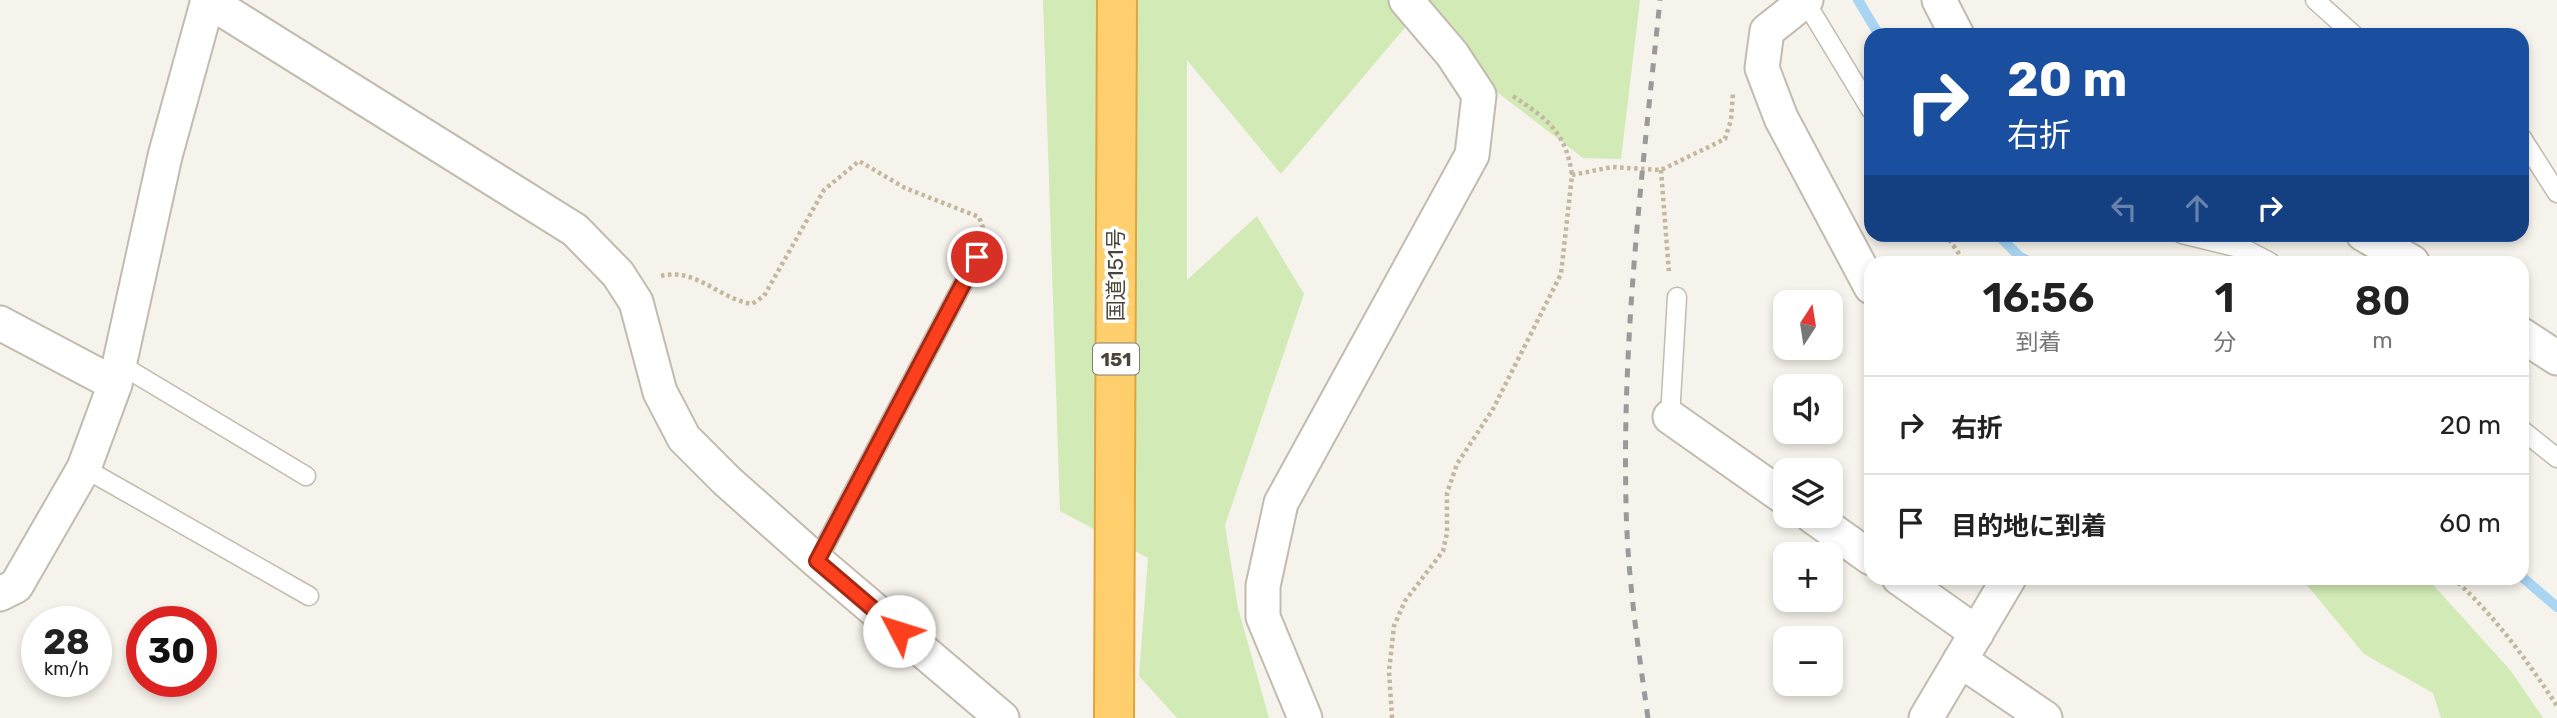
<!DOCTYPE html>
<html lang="ja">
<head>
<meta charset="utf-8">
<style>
  body { margin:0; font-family:Rubik,"Noto Sans JP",sans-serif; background:#f2f2f2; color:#222; height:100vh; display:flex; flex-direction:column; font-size:26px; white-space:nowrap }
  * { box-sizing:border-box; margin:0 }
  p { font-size:23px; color:#767676 }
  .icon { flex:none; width:38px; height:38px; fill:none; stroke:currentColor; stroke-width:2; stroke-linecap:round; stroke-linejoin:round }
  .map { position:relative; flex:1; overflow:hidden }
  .side { position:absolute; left:1864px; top:256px; width:665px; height:329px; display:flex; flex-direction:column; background:#fff; border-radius:21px; box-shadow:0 4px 10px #0003 }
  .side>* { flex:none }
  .hud { position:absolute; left:1864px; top:28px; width:665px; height:214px; border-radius:21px; box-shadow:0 4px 10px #0003; background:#1a4fa0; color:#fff; overflow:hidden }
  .needle { width:46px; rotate:12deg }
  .tools { position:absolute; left:1773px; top:290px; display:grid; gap:14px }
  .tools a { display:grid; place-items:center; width:70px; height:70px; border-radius:14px; background:#fff; box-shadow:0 4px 10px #0003; font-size:35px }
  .speed { position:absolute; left:21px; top:606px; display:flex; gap:14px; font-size:35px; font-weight:700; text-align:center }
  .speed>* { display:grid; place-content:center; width:91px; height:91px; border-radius:50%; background:#fff; box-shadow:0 4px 10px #0003; line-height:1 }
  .speed small { font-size:18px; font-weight:400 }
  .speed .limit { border:10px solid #d22; background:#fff; color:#111 }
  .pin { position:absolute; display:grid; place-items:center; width:60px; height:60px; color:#fff; margin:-30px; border:4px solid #fff; border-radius:50%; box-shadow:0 2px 7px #0007 }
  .me { position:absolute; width:77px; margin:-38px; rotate:310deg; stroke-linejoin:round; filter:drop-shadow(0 0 5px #0008) }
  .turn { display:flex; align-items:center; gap:24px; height:147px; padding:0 28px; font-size:32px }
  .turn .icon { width:91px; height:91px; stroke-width:2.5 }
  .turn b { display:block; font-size:49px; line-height:60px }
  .lanes { display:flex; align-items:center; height:66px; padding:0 28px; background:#0003; justify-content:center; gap:35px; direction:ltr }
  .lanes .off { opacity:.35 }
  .eta { display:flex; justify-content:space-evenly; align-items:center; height:119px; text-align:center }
  .eta b { font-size:42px; font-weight:600; line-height:49px }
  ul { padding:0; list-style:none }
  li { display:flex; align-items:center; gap:21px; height:98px; padding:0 28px; border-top:2px solid #e0e0e0 }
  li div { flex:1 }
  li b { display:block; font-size:26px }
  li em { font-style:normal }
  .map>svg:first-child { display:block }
</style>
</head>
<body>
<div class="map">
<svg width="2557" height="718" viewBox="0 0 2557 718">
  <rect width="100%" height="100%" fill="#f6f3ec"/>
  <path fill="#d2eab5" d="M1043 0H1640L1621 159 1583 158 1408 24 1281 174 1187 60V280L1257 216 1304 294 1225 525 1238 608 1269 718H1177L1139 676 1148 558 1060 511Z
    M2301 578H2427L2511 671 2543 718H2441L2433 693 2364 654Z"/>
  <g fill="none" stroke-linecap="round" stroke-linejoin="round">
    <path stroke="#a9d4f2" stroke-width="10" d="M1858 0 1879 35
      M1997 234 2020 257 2031 262
      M2522 577 2557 607"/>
    <defs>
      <path id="lane" d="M2315 0 2354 35
        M1805 1 1871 110
        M2522 138 2557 193
        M2182 234 2247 250 2270 262
        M121 365 306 476
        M1670 417 1677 297
        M2522 430 2557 458
        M84 468 309 596
        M817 561 977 257"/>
      <path id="street" d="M207 0 575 230 618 274 636 302 660 392 684 438 727 481 817 561 1002 718
        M1806 0 1767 31 1762 68 1781 118 1871 287
        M1939 0 1957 35
        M2363 234 2412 262
        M0 323 115 384
        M2522 335 2557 358
        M1670 417 1785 498
        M1812 516 1871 558
        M1899 578 1977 633
        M0 594 16 586 84 468 115 384 165 156 208 0
        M1960 660 2045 718
        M1305 718 1263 617V586L1281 503 1472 155 1479 95 1452 54 1406 0
        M1926 718 2009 578"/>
      <path id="highway" d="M1114 718 1117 0"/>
    </defs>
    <use href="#lane" stroke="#c2bbae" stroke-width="21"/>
    <use href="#street" stroke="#c2bbae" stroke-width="37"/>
    <use href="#highway" stroke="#e0a43c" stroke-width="42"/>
    <path stroke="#c4b79f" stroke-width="4.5" stroke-dasharray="3.5 3.5" stroke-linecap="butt" d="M1513 96C1547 119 1566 132 1572 175
      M1661 170 1669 273
      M1945 234 1965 262
      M661 276C696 267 719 299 752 304L764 296 824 190 859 161 905 188 979 217 985 233
      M2453 578C2494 615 2527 660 2557 706
      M1392 718 1389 671 1394 626 1405 601 1443 551 1447 533V493L1457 464 1493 409 1561 274 1572 175 1612 167 1661 170 1725 139 1731 120 1733 93"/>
    <use href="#lane" stroke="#fff" stroke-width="18"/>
    <use href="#street" stroke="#fff" stroke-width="33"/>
    <use href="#highway" stroke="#ffcf6e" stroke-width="38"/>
    <path stroke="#9a9a9a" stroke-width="5" stroke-dasharray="9 9" stroke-linecap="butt" d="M1648 718C1638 647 1627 574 1626 502 1622 335 1643 166 1660 0"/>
  </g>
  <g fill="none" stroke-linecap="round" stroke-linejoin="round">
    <defs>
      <path id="route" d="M899 631 817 561 977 257"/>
    </defs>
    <use href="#route" stroke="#a42913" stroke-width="18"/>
    <use href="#route" stroke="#fc3f1d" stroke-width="12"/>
  </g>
  <g text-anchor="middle" stroke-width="7" stroke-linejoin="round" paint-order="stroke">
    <rect fill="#fff" stroke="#817c74" stroke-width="2" x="1093" y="343.5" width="46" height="31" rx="5"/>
    <g font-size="19" font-weight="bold" fill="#4b4439">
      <text x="1116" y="366">151</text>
    </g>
    <g font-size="21" fill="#4b4439" stroke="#fff">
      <text transform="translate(1116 275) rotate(-90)" y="7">国道151号</text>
    </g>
  </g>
</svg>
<div class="tools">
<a><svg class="needle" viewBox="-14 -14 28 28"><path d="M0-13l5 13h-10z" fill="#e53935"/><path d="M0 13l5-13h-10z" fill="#767676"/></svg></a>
<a><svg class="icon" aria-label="sound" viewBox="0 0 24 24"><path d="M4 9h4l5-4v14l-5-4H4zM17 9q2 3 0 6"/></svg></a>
<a><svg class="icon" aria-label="layers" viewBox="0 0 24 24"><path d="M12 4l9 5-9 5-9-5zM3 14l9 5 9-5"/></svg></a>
<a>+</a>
<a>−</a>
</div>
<div class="speed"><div>28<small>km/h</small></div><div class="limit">30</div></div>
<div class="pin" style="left:977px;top:257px;background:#d93025"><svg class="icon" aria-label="arrive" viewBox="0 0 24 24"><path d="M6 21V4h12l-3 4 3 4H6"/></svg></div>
<svg class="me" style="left:899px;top:631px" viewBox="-20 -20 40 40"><circle r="19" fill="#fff"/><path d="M0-13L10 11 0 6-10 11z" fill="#fc3f1d"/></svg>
<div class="hud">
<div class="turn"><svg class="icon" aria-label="right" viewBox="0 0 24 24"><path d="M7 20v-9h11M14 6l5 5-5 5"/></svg><div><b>20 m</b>右折</div></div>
<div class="lanes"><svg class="icon off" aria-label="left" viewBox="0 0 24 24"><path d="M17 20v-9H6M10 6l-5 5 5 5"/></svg><svg class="icon off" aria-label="ahead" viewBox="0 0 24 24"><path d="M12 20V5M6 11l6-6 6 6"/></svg><svg class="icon" aria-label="right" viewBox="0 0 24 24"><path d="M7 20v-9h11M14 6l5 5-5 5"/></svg></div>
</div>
<section class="side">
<div class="eta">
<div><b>16:56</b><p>到着</p></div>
<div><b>1</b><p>分</p></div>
<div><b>80</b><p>m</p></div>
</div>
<ul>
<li><svg class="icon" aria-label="right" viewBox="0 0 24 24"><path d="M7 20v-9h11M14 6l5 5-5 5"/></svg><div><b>右折</b></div><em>20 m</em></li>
<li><svg class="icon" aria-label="arrive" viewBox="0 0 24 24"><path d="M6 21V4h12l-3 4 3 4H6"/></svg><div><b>目的地に到着</b></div><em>60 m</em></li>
</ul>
</section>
</div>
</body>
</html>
